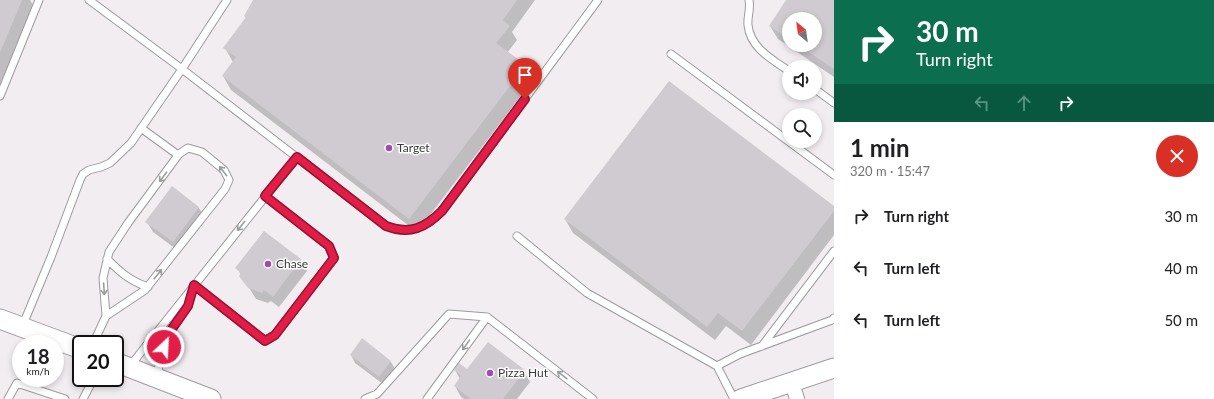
<!DOCTYPE html>
<html lang="en">
<head>
<meta charset="utf-8">
<style>
  body { margin:0; font-family:Lato,sans-serif; background:#f2f2f2; color:#202124; height:100vh; display:flex; flex-direction:column; font-size:15px; white-space:nowrap }
  * { box-sizing:border-box; margin:0 }
  p { font-size:13px; color:#757577 }
  .icon { flex:none; width:22px; height:22px; fill:none; stroke:currentColor; stroke-width:2; stroke-linecap:round; stroke-linejoin:round }
  .map { position:relative; flex:1; overflow:hidden }
  .drawer { display:flex; flex-direction:column; background:#fff; width:380px }
  .drawer>* { flex:none }
  .hud { background:#0b6e4f; color:#fff; overflow:hidden }
  .needle { width:26px; rotate:331deg }
  .tools { position:absolute; left:782px; top:12px; display:grid; gap:8px }
  .tools a { display:grid; place-items:center; width:40px; height:40px; border-radius:50%; background:#fff; box-shadow:0 2px 6px #0003; font-size:20px }
  .speed { position:absolute; left:12px; top:335px; display:flex; gap:8px; font-size:20px; font-weight:700; text-align:center }
  .speed>* { display:grid; place-content:center; width:52px; height:52px; border-radius:50%; background:#fff; box-shadow:0 2px 6px #0003; line-height:1 }
  .speed small { font-size:10px; font-weight:400 }
  .speed .limit { border:2px solid #111; border-radius:6px; background:#fff; color:#111 }
  .pin { position:absolute; display:grid; place-items:center; width:34px; height:34px; color:#fff; margin:-41px -17px; border-radius:50% 50% 50% 0; rotate:-45deg; box-shadow:0 0 4px #0007 }
  .pin .icon { rotate:45deg }
  .me { position:absolute; width:44px; margin:-22px; rotate:25deg; stroke-linejoin:round; filter:drop-shadow(0 0 3px #0008) }
  .turn { display:flex; align-items:center; gap:14px; height:84px; padding:0 16px; font-size:18px }
  .turn .icon { width:52px; height:52px; stroke-width:2.5 }
  .turn b { display:block; font-size:28px; line-height:34px }
  .lanes { display:flex; align-items:center; height:38px; padding:0 16px; background:#0003; justify-content:center; gap:20px; direction:ltr }
  .lanes .off { opacity:.35 }
  .round { display:grid; place-items:center; flex:none; width:42px; height:42px; border-radius:21px; background:#f2f2f2 }
  .overview { display:flex; align-items:center; justify-content:space-between; height:68px; padding:0 16px }
  h1 { font-size:24px; font-weight:700; line-height:30px }
  ul { padding:0; list-style:none }
  li { display:flex; align-items:center; gap:12px; height:52px; padding:0 16px }
  li div { flex:1 }
  li b { display:block; font-size:15px }
  li em { font-style:normal }
  main { display:flex; flex:1; min-height:0 }
  .map>svg:first-child { display:block }
</style>
</head>
<body>
<main>
<div class="map">
<svg width="834" height="399" viewBox="0 0 834 399">
  <rect width="100%" height="100%" fill="#f1edf1"/>
  <path fill="#0003" fill-rule="evenodd" d="M0 0H30L33 5 0 85Z
    M254 0H535L512 32 517 40 507 53 525 66 533 80 417 232 231 90 223 76 233 62 225 48 246 19 245 16Z
    M788 0H834V77L778 39 770 26ZM789 19H815V45H789Z
    M172 188 199 208 205 218 180 252 153 232 147 222Z
    M834 207V235L751 345 726 326 715 340 573 233 565 219Z
    M264 232 301 260 307 271 279 307 271 301 268 303 256 299 237 268Z
    M362 340 391 362 395 369 383 384 355 363 351 355Z
    M455 370 524 371 530 382 517 399H464L461 397 455 386 460 379Z"/>
  <path fill="#cfcbd0" d="M0 0H22L0 53Z
    M253 0H517L503 20 510 26 496 43 526 65 409 219 222 76 236 57 223 48 246 17 244 16Z
    M786 0H834V69L798 45H815V19H789V39L769 26Z
    M669 81 834 206V211L742 331 718 313 707 327 564 219Z
    M172 186 199 207 173 242 145 222Z
    M264 231 301 259 273 297 264 290 262 293 248 288 239 276 241 273 235 268Z
    M362 338 391 361 379 377 350 355Z
    M488 342 525 370 503 399H471L454 386 461 376 454 370 459 363 467 369Z"/>
  <g fill="none" stroke-linecap="round" stroke-linejoin="round">
    <defs>
      <path id="lane" d="M89 0 182 69 227 0
        M749 0C751 9 747 17 748 25 750 48 773 60 789 71
        M671 54 834 175
        M815 89 834 103
        M0 96 39 0
        M141 128 178 155
        M517 236 587 293 717 366
        M107 259C120 272 130 281 148 287
        M194 285 265 341 275 335 334 258 329 246 265 196
        M22 327 51 257 80 180 83 174 89 170 101 167 110 163 131 143 182 69 386 226C410 235 425 228 442 211L598 0
        M93 344 106 316 103 278 109 252 128 223 179 154 188 148 202 152 224 170 229 180 225 189 145 290 106 316
        M762 346 834 251
        M130 366 297 157
        M156 377 167 336 188 306 193 289
        M8 399 17 383 65 399
        M83 399 94 378
        M365 399 377 394 449 314 487 317
        M427 399 487 317 593 399
        M734 399 717 366 740 354 832 320 834 318"/>
      <path id="street" d="M792 382 797 399"/>
      <path id="secondary" d="M0 319 81 349
        M115 362 211 399
        M741 399 834 368"/>
    </defs>
    <use href="#lane" stroke="#9e9a9f" stroke-width="9"/>
    <use href="#street" stroke="#9e9a9f" stroke-width="16"/>
    <use href="#secondary" stroke="#9e9a9f" stroke-width="21"/>
    <use href="#lane" stroke="#fff" stroke-width="7"/>
    <use href="#street" stroke="#fff" stroke-width="14"/>
    <use href="#secondary" stroke="#fff" stroke-width="19"/>
  </g>
  <defs><path id="oneway-shaft" d="M-6 0H5M1.5-3L5.5 0L1.5 3" fill="none" stroke-width="1.6" stroke-linecap="round" stroke-linejoin="round"/></defs>
  <g stroke="#9d9c9d">
    <use href="#oneway-shaft" transform="translate(223 171) rotate(-128)"/>
    <use href="#oneway-shaft" transform="translate(163 177) rotate(127)"/>
    <use href="#oneway-shaft" transform="translate(241 226) rotate(129)"/>
    <use href="#oneway-shaft" transform="translate(158 274) rotate(-51)"/>
    <use href="#oneway-shaft" transform="translate(104 289) rotate(86)"/>
    <use href="#oneway-shaft" transform="translate(466 345) rotate(126)"/>
    <use href="#oneway-shaft" transform="translate(562 375) rotate(-142)"/>
  </g>
  <g fill="none" stroke-linecap="round" stroke-linejoin="round">
    <defs>
      <path id="route" d="M164 347 167 336 188 306 194 285 265 341 275 335 334 258 329 246 265 196 297 157 386 226C410 235 425 228 442 211L525 99"/>
    </defs>
    <use href="#route" stroke="#92132f" stroke-width="10"/>
    <use href="#route" stroke="#e11d48" stroke-width="7"/>
  </g>
  <g fill="#a449b3" stroke="#fff" stroke-width="1.5">
    <circle cx="389" cy="148" r="4"/>
    <circle cx="268" cy="264" r="4"/>
    <circle cx="490" cy="373" r="4"/>
  </g>
  <g text-anchor="middle" stroke-width="3" stroke-linejoin="round" paint-order="stroke">
    <g font-size="12" fill="#3b393b" stroke="#fff" text-anchor="start">
      <text x="397" y="152">Target</text>
      <text x="276" y="268">Chase</text>
      <text x="498" y="377">Pizza Hut</text>
    </g>
  </g>
</svg>
<div class="tools">
<a><svg class="needle" viewBox="-14 -14 28 28"><path d="M0-13l5 13h-10z" fill="#e53935"/><path d="M0 13l5-13h-10z" fill="#757577"/></svg></a>
<a><svg class="icon" aria-label="sound" viewBox="0 0 24 24"><path d="M4 9h4l5-4v14l-5-4H4zM17 9q2 3 0 6"/></svg></a>
<a><svg class="icon" aria-label="search" viewBox="0 0 24 24"><circle cx="10" cy="10" r="6"/><path d="M15 15l6 6"/></svg></a>
</div>
<div class="speed"><div>18<small>km/h</small></div><div class="limit">20</div></div>
<div class="pin" style="left:525px;top:99px;background:#d93025"><svg class="icon" aria-label="arrive" viewBox="0 0 24 24"><path d="M6 21V4h12l-3 4 3 4H6"/></svg></div>
<svg class="me" style="left:164px;top:347px" viewBox="-20 -20 40 40"><circle r="17" fill="#e11d48" stroke="#fff" stroke-width="3"/><path d="M0-11L8 9 0 5-8 9z" fill="#fff"/></svg>
</div>
<section class="drawer">
<div class="hud">
<div class="turn"><svg class="icon" aria-label="right" viewBox="0 0 24 24"><path d="M7 20v-9h11M14 6l5 5-5 5"/></svg><div><b>30 m</b>Turn right</div></div>
<div class="lanes"><svg class="icon off" aria-label="left" viewBox="0 0 24 24"><path d="M17 20v-9H6M10 6l-5 5 5 5"/></svg><svg class="icon off" aria-label="ahead" viewBox="0 0 24 24"><path d="M12 20V5M6 11l6-6 6 6"/></svg><svg class="icon" aria-label="right" viewBox="0 0 24 24"><path d="M7 20v-9h11M14 6l5 5-5 5"/></svg></div>
</div>
<div class="overview"><div><h1>1 min</h1><p>320 m · 15:47</p></div><a class="round" style="background:#d93025;color:#fff"><svg class="icon" aria-label="close" viewBox="0 0 24 24"><path d="M6 6l12 12M18 6L6 18"/></svg></a></div>
<ul>
<li><svg class="icon" aria-label="right" viewBox="0 0 24 24"><path d="M7 20v-9h11M14 6l5 5-5 5"/></svg><div><b>Turn right</b></div><em>30 m</em></li>
<li><svg class="icon" aria-label="left" viewBox="0 0 24 24"><path d="M17 20v-9H6M10 6l-5 5 5 5"/></svg><div><b>Turn left</b></div><em>40 m</em></li>
<li><svg class="icon" aria-label="left" viewBox="0 0 24 24"><path d="M17 20v-9H6M10 6l-5 5 5 5"/></svg><div><b>Turn left</b></div><em>50 m</em></li>
</ul>
</section>
</main>
</body>
</html>
